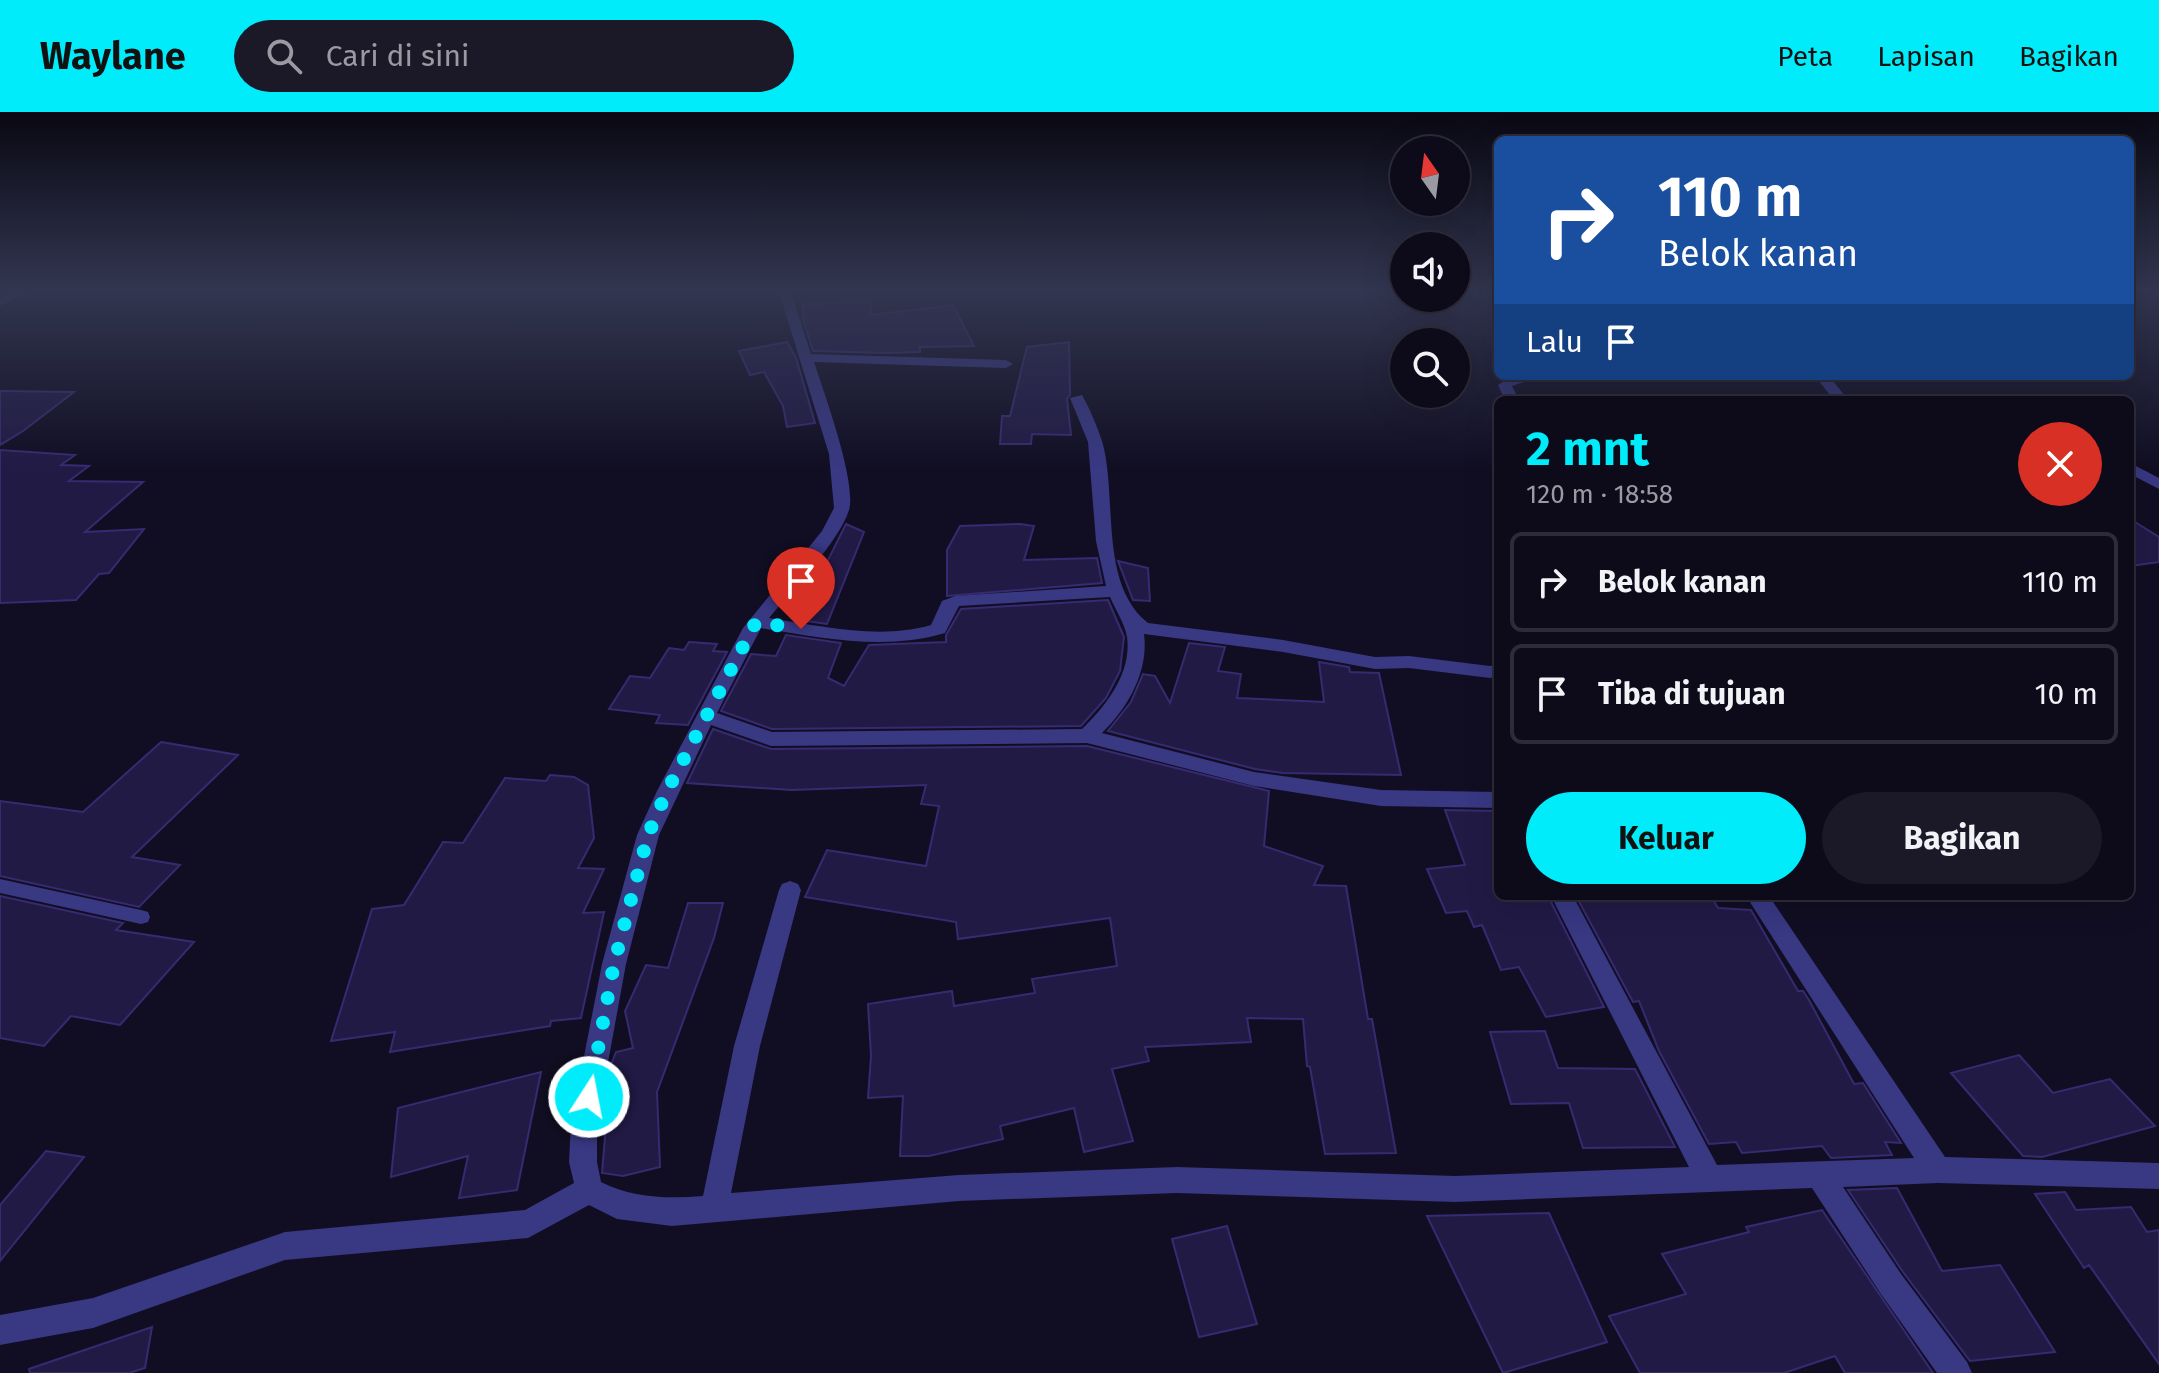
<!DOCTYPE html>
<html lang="id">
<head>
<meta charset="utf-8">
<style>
  body { margin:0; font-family:"Fira Sans",sans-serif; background:#1b1827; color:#f1f3f6; height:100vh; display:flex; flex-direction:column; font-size:30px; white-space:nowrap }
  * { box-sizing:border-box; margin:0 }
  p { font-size:26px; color:#9a9aa2 }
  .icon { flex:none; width:44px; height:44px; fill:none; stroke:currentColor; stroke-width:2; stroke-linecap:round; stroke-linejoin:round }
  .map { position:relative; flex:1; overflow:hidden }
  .drawer { position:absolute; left:1494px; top:284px; width:640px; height:504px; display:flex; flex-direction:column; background:#0d0a1a; border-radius:12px; box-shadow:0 8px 32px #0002,0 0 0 2px #2d2b39 }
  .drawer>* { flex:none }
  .top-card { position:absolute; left:1494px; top:24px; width:640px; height:244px; border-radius:12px; box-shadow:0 8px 32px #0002,0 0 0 2px #2d2b39; background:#1a4fa0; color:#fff; overflow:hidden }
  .needle { width:52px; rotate:346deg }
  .fabs { position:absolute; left:1390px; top:24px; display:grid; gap:16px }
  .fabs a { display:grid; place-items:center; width:80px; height:80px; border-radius:50%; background:#0d0a1a; box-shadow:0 8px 32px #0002,0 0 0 2px #2d2b39; font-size:40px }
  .pin { position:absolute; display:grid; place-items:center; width:68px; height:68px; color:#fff; margin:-82px -34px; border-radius:50% 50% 50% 0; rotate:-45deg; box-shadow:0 0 8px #0007 }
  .pin .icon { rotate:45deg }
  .me { position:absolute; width:88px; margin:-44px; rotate:11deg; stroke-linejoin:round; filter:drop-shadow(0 0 6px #0008) }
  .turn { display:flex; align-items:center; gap:28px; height:168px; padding:0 32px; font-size:36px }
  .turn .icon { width:104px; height:104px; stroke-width:2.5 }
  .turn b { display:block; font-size:56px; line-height:68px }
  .then { display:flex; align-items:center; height:76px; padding:0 32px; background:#0003; gap:16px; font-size:30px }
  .round { display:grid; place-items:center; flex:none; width:84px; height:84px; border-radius:42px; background:#1b1827 }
  .headline { display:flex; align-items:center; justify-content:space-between; height:136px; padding:0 32px }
  h1 { font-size:48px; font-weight:700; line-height:60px; color:#00ecfb }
  .primary-button { display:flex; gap:16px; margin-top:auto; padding:16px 32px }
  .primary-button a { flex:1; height:92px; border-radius:48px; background:#00ecfb; color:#111; font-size:32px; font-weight:700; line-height:92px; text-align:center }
  .primary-button a+a { background:#1b1827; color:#f1f3f6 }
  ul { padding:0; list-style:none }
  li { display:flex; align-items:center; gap:24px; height:100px; margin:0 16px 12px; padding:0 16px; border:4px solid #2d2b39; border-radius:12px }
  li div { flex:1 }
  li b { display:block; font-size:30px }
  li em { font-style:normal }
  header { display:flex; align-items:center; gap:48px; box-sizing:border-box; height:112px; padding:0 40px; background:#00ecfb; color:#111 }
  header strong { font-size:38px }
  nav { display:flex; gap:44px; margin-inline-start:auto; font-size:28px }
  .search { width:560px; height:72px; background:#1b1827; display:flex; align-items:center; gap:20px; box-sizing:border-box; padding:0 28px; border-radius:44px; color:#9a9aa2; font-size:30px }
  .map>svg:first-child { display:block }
</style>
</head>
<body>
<header>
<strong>Waylane</strong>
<div class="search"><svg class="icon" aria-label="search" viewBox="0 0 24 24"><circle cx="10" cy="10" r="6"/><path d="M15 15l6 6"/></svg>Cari di sini</div>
<nav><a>Peta</a><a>Lapisan</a><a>Bagikan</a></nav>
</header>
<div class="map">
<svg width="2159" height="1261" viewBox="0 0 2159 1261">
  <rect width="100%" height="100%" fill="#110e23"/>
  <path fill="#211a45" stroke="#362b71" stroke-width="2" d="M872 189 870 203 953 193 974 234 920 235V240L887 241 813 239 803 207V192Z
    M787 230 796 246 815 311 787 315 783 294 764 260 750 263 739 239Z
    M1069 230 1070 283 1067 287 1071 323 1032 322 1031 332H1000L1002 304H1010L1027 235Z
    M0 279 74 280 23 319 0 333Z
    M0 338 75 343 61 353 89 354 69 369 143 370 85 420 144 417 109 461 99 462 76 488 0 491Z
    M2130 407 2159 425V450L2130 454Z
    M846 412 864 420 827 512 798 508Z
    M1020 412 1034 414 1024 448 1097 446 1102 471 947 484V438L960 414Z
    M1118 449 1148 456 1150 489 1133 488Z
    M1108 488 1124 525 1120 559 1106 586 1081 614 772 617 721 599 751 542 776 544 786 523 841 531 828 566 844 574 869 533 946 530V523L961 497Z
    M689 530 717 532 713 539 727 540 688 613 656 611 660 603 609 597 630 564 650 566 669 536 684 538Z
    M1189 531 1225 535 1218 559 1241 562 1237 586 1324 590 1319 550 1349 555 1350 560 1379 561 1401 663 1283 661 1255 657 1108 619 1131 590 1143 562 1155 564 1170 591Z
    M713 617 771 637 1087 634 1269 679 1264 734 1323 754 1314 773 1346 774 1368 907H1372L1396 1041 1325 1042 1310 955 1307 954 1303 907 1247 906 1251 930 1145 935 1149 949 1112 957 1133 1029 1084 1040 1074 996 1000 1014 1003 1027 929 1044H900L903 984 868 986 871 944 868 892 952 879 954 894 1035 881 1032 867 1117 854 1110 806 958 827 956 810 805 785 827 738 926 754 939 694 921 692 926 673 792 678 687 671Z
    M161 630 238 643 132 745 180 753 139 795 0 764V689L83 700Z
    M550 663 574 665 588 673 594 726 578 756 604 757 583 801 604 800 581 906 551 909 550 914 390 940 395 920 331 929 372 797 404 793 443 730 463 731 505 666 546 669Z
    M1445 698 1498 699V784H1548L1604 895 1546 905 1519 855 1501 858 1482 813 1474 815 1467 799 1446 801 1427 757 1465 753Z
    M0 784 123 811 116 818 194 830 120 913 71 904 44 934 0 926Z
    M1576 784H1711L1718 796 1751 798 1798 879H1803L1809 888 1854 972 1863 971 1901 1031 1885 1030 1892 1043 1831 1046 1822 1034 1742 1041 1736 1030 1709 1032 1659 939 1639 889 1633 890Z
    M688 791H723L714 826 657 980 660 1055 623 1064 602 1061 611 953 616 940 633 936 625 899 646 853 668 856Z
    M1545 919 1558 956 1635 957 1675 1035 1583 1036 1569 991 1511 992 1490 920Z
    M2019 943 2053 981 2110 967 2155 1014 2042 1045 2023 1044 1951 961Z
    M541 960 517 1078 459 1086 468 1044 391 1065 398 996Z
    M46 1039 84 1045 0 1149V1093Z
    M1897 1076 1942 1159 2000 1153 2055 1240 1970 1249 1903 1160 1848 1078Z
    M2065 1080 2076 1098 2131 1095 2147 1120 2159 1118V1252L2089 1153 2084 1156 2035 1082Z
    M1822 1098 1933 1261H1845L1835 1244 1784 1261H1640L1609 1204 1686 1182 1662 1142 1749 1120 1746 1115Z
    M1549 1101 1607 1230 1503 1261 1427 1104Z
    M1227 1114 1257 1212 1199 1225 1172 1127Z
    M152 1215 145 1256 129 1261H30L29 1257Z"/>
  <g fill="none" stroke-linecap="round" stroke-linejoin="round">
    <path fill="#383883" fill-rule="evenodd" d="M0 767 141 798 148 800 150 805 148 810 141 812 0 781Z"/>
    <path fill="#383883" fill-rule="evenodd" d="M11 180H27L0 194V185Z
      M779 180H791L811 242 1006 248 1013 252 1006 256 814 250C824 281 857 370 849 398 839 430 791 479 769 506 821 514 880 528 931 513L942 489 955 484 1106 474 1096 429 1088 330 1070 286 1082 283C1090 297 1097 314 1102 329 1118 383 1098 472 1148 511L1283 528 1375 545 1409 544 1490 554 1498 552V564L1490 566 1409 556 1375 557 1283 540 1144 522C1149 559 1128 596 1102 621L1254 660 1381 678 1498 680V696L1381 694 1254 674 1087 631 771 634 711 613 659 723 626 852 597 1011V1050L601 1070C632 1086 668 1087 703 1084L734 934 779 778 782 772 790 769 798 772 801 778 760 934 731 1081 959 1063 1177 1055 1455 1064 1689 1055 1551 784H1573L1717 1053 1914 1046 1746 784H1769L1945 1045 2159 1051V1077L1938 1071 1843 1075 1901 1162 1967 1250 1972 1261H1937L1881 1182 1812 1076 1455 1090 1177 1081 959 1089 672 1114 617 1107 589 1093 528 1126 285 1148 93 1216 0 1233V1203L93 1186 285 1120 525 1098 574 1071 569 1050 571 1011 602 852 637 723 657 679 743 516 822 419 834 396 829 342ZM1110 485C1115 497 1125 512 1127 525 1132 561 1106 594 1082 617L772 620 717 601 761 516C823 526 884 539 945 521L959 494Z
      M1541 264 1512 274 1519 288H1505L1498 273 1512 264Z
      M1825 264 1830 265 1848 288H1834L1818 268Z
      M2130 351 2159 366V377L2130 362Z"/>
  </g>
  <linearGradient id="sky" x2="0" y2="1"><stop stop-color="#090813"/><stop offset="0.5" stop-color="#323650"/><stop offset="1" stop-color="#323650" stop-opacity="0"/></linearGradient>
  <rect width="2159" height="357" fill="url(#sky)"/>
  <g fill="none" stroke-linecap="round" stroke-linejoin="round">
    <path stroke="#00ecfb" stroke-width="14" stroke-dasharray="0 25.2" d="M589 985 614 852 648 723 667 679 756 510 801 517"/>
  </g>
</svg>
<div class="fabs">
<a><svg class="needle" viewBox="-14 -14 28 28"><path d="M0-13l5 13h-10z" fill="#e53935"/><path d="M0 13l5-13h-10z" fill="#9a9aa2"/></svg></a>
<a><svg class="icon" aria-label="sound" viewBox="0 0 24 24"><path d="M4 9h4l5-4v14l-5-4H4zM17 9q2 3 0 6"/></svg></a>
<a><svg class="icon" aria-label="search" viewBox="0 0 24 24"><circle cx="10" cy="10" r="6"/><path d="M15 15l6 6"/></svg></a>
</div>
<div class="pin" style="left:801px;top:517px;background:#d93025"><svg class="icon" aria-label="arrive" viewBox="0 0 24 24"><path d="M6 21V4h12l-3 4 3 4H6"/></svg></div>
<svg class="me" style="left:589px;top:985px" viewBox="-20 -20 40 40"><circle r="17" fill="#00ecfb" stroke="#fff" stroke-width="3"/><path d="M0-11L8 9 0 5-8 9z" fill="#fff"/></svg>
<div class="top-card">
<div class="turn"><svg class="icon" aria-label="right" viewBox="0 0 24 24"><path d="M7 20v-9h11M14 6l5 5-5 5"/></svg><div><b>110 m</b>Belok kanan</div></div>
<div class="then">Lalu<svg class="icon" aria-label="arrive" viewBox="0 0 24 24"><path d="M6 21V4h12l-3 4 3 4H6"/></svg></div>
</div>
<section class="drawer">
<div class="headline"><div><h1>2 mnt</h1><p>120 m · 18:58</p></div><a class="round" style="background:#d93025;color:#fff"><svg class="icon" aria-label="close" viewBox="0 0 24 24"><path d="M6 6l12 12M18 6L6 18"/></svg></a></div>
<ul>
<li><svg class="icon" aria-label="right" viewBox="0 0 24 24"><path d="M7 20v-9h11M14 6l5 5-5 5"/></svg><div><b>Belok kanan</b></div><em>110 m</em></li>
<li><svg class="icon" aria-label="arrive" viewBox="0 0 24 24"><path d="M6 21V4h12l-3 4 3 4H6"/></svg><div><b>Tiba di tujuan</b></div><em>10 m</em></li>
</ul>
<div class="primary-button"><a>Keluar</a><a>Bagikan</a></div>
</section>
</div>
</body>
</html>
